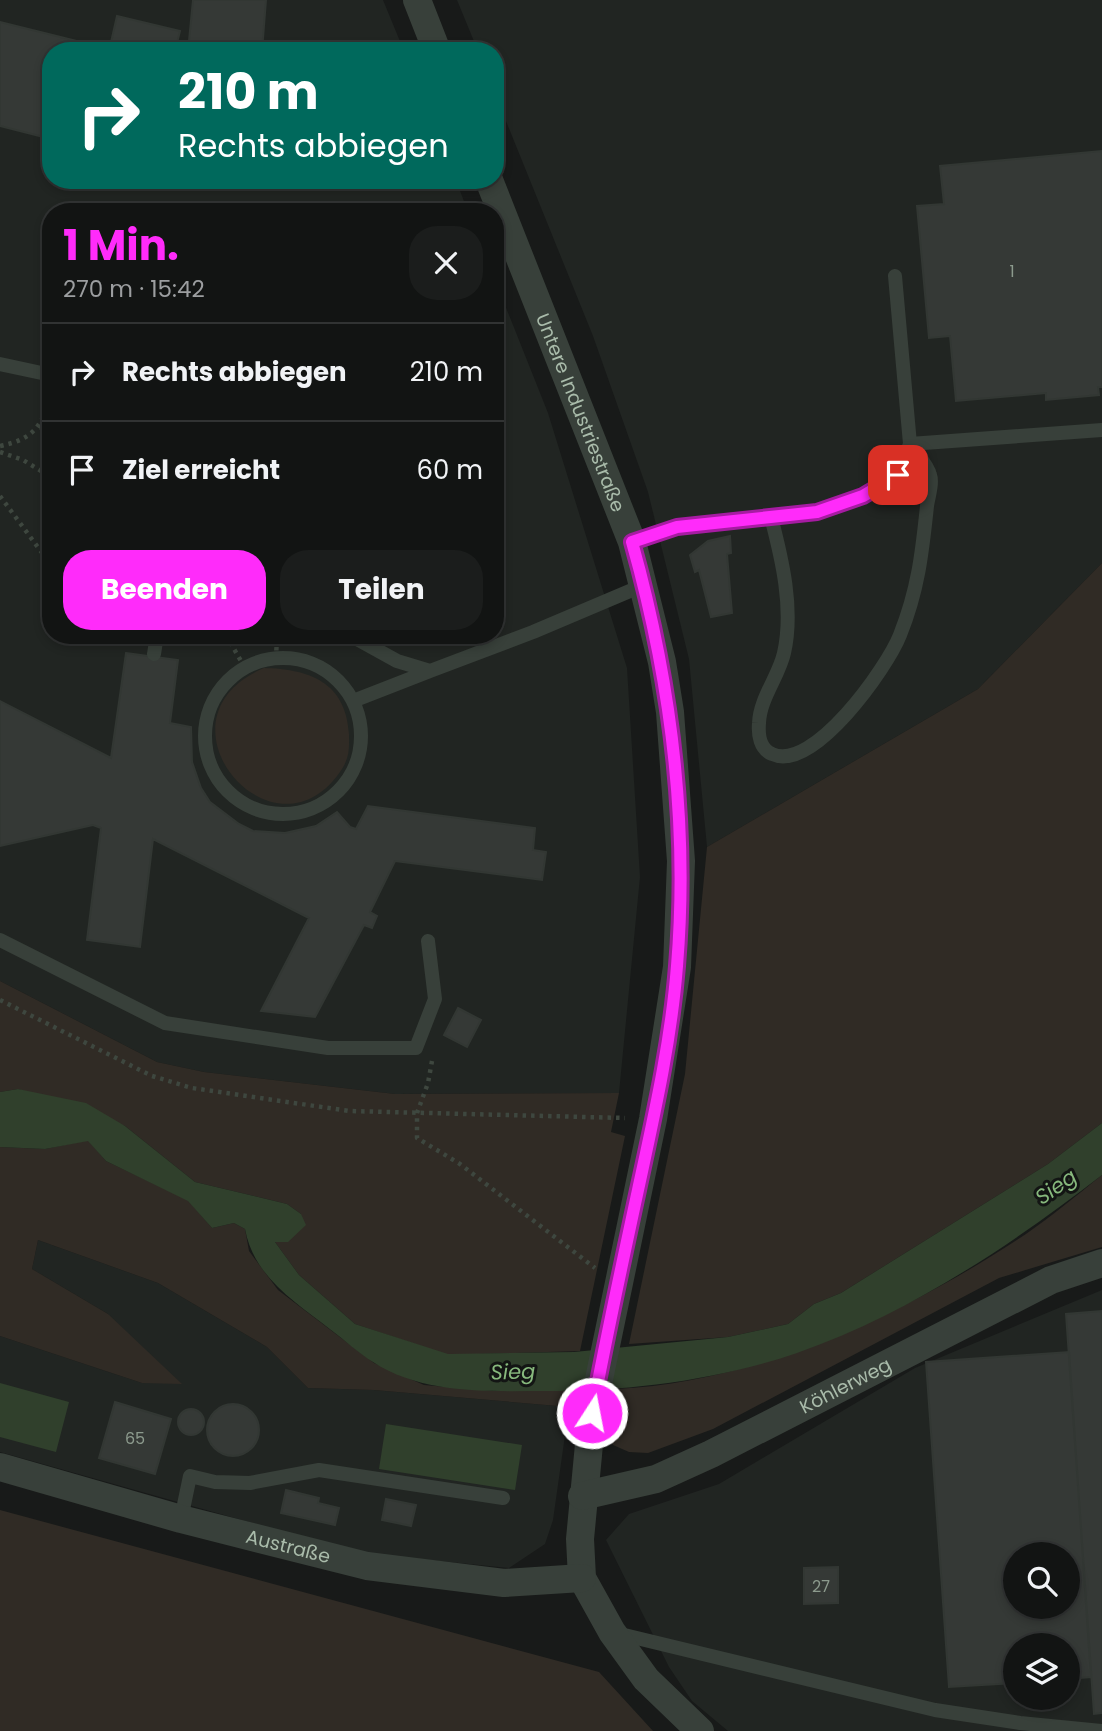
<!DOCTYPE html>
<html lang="de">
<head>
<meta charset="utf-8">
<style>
  body { margin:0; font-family:Poppins,sans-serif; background:#1b1d1c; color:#f1f3f6; height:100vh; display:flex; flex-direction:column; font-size:26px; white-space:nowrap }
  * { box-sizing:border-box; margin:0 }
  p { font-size:23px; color:#9c9ea0 }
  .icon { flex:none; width:38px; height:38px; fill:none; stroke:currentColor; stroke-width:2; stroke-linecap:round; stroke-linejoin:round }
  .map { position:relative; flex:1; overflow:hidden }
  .drawer { position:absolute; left:42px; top:203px; width:462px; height:441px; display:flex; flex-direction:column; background:#121413; border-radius:28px; box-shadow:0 4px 10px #0003,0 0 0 2px #313333 }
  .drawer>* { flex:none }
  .banner { position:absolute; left:42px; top:42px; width:462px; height:147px; border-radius:28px; box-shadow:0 4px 10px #0003,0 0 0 2px #313333; background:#00695c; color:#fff; overflow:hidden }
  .buttons { position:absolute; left:1003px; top:1542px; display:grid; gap:14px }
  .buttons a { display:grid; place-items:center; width:77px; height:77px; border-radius:50%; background:#121413; box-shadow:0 4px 10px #0003,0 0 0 2px #313333; font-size:35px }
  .pin { position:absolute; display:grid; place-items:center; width:60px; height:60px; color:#fff; margin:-30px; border-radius:14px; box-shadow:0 4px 10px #0006 }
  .me { position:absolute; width:77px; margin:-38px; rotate:11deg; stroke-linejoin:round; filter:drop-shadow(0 0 5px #0008) }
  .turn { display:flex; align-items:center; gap:24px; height:147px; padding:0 21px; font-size:32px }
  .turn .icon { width:91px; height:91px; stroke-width:2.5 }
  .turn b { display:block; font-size:49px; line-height:60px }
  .round { display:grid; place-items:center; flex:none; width:74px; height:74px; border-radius:28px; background:#1b1d1c }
  .head { display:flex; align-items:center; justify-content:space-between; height:119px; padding:0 21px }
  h1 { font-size:42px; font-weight:700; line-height:52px; color:#ff2bfa }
  .primary-button { display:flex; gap:14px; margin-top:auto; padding:14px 21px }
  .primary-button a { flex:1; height:80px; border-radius:28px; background:#ff2bfa; color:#fff; font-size:28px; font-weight:700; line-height:80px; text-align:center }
  .primary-button a+a { background:#1b1d1c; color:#f1f3f6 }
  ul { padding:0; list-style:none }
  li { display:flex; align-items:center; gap:21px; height:98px; padding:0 21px; border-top:2px solid #313333 }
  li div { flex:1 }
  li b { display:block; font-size:26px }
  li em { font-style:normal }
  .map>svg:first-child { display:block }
</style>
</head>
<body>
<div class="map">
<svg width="1102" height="1731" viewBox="0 0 1102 1731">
  <rect width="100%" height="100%" fill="#181a19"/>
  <path fill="#212522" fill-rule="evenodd" d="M0 0H383L404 51H51V180H456L468 212H51V635H495V280L548 413 627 668 640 877 619 1093 395 1094 204 1072 157 1062 0 981Z
    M457 0H1102V563L978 689 707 847 689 659 648 492 593 336 495 94V51H478Z
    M38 1240 158 1283 267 1347 308 1388 374 1390 569 1407 553 1520 545 1544 509 1568 359 1553 0 1452V1336L142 1383 108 1314 32 1269Z
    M1102 1290V1731H728L692 1701 669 1667 606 1540 629 1514 719 1484 915 1368ZM1015 1554H1068V1606H1015ZM1015 1645H1068V1698H1015Z"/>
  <path fill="#302b25" d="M1102 563V1123L1048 1164 841 1293 814 1304 788 1324 728 1337 629 1344 685 1074 707 847 978 689Z
    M264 668C309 669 346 682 349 734 349 748 350 756 342 769 275 872 144 719 264 668Z
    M0 981 157 1062 204 1072 395 1094 619 1093 611 1132 625 1136 580 1351 448 1355 355 1324 299 1275 275 1242 301 1214 287 1204 195 1182 125 1126 18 1089 0 1092Z
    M88 1140 106 1161 188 1200 212 1228 234 1223 245 1229 249 1251 278 1290 374 1363 424 1385 493 1391H575L569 1407 374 1390 308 1388 267 1347 158 1283 38 1240 32 1269 108 1314 182 1384 142 1383 0 1336V1147L45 1149Z
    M1102 1175V1247L999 1278 713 1429 648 1453 629 1452 613 1445 606 1423 616 1389C758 1383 909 1312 1026 1234 1052 1216 1077 1195 1102 1175Z
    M0 1510 599 1672 653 1731H0Z"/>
  <path fill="#30402c" d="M18 1089 86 1103 125 1126 195 1182 287 1204 301 1214 306 1225 288 1242H275L299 1275 355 1324 448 1354 574 1352 728 1337 788 1324 814 1304 841 1293 1048 1164 1102 1123V1175C1010 1246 908 1314 797 1353 718 1380 631 1391 547 1391 489 1391 424 1395 373 1362 358 1353 345 1340 331 1330 294 1301 254 1277 245 1229L234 1223 212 1228 188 1201 106 1161 88 1141 45 1149 0 1147V1092Z
    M0 1383 69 1402 56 1452 0 1437Z
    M386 1424 522 1445 515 1490 379 1469Z"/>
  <path fill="#353936" stroke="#323733" stroke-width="2" fill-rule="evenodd" d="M193 0H266L262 51H188Z
    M117 16 180 31 175 51H109Z
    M0 22 109 49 51 51V139L0 126Z
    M1102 151V387H1098L1099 395 1046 400V393L956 401 950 336 929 338 917 206 944 204 940 166Z
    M730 536 731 553 727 554 732 613 711 617 699 570 695 572 690 555 708 541Z
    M126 653 178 660 170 723 191 727 192 762 201 788 210 802 239 824 253 831 285 833 316 826 337 812 350 827 356 829 368 806 535 828 533 850 546 852 542 880 395 861 370 912 377 916 372 928 364 925 315 1017 261 1011 309 918 153 839 140 947 87 940 101 828 93 825 0 846V701L111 758Z
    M458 1008 481 1020 467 1047 444 1035Z
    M1102 1311V1713L1094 1714 1066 1314Z
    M1069 1352 1091 1677 1068 1679V1645H1015V1683L949 1687 926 1362ZM1015 1554H1068V1606H1015Z
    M115 1402 171 1419 155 1474 99 1458Z
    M207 1430a26 26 0 1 1 52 0a26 26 0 1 1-52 0Z
    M178 1422a13 13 0 1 1 26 0a13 13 0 1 1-26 0Z
    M286 1490 319 1498 318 1503 339 1508 335 1525 281 1513Z
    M386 1499 416 1505 411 1526 382 1520Z
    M838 1567V1603L804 1604V1568Z"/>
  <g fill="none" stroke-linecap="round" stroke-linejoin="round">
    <path stroke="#3e473f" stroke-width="4.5" stroke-dasharray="3.5 5" stroke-linecap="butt" d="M41 426 51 463
      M0 446C33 439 40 428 51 398
      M0 452 23 460 51 477
      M0 496 51 565
      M226 635 245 668
      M276 659 277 635
      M0 1000 152 1076 192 1088 349 1111 625 1118
      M432 1061 428 1083 417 1113V1138L460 1164 595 1268"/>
    <path stroke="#38403a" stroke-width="14" d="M0 364 51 375
      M771 517C782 559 794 609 784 653 779 676 760 698 759 723 758 735 760 749 772 754 813 773 887 668 900 635 918 590 922 554 927 506 928 498 933 483 930 475 928 465 916 453 910 444L1102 430
      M632 542 677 527 817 512 863 496 898 475 910 444 895 276
      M350 635 397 661 430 671 533 632 644 585
      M154 654 157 635
      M205 736a78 78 0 1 1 156 0a78 78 0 1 1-156 0Z
      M353 701 430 671
      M0 940 165 1023 328 1048H416L435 999 428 941
      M181 1519 190 1476 215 1482 250 1483 319 1470 503 1498
      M616 1633 935 1710 1020 1723 1102 1731"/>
    <g stroke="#38403a" stroke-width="28">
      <path d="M417 0 437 51"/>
      <path id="s1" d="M489 180 632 542 662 662 670 712 681 861 677 967 653 1119 592 1413 580 1539 582 1578 612 1632 646 1679 700 1731"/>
      <path id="s2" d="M0 1467 181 1519 367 1566 504 1583 582 1578"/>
      <path id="s3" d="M582 1496 656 1479 711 1454 1051 1280 1102 1263"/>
    </g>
  </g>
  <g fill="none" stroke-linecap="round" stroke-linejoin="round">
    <defs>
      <path id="route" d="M592 1413C606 1338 622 1264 638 1190 654 1116 671 1042 677 966 689 821 671 681 632 542L677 527 817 512 863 496 898 475"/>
    </defs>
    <use href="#route" stroke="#a61ca2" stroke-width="18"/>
    <use href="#route" stroke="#ff2bfa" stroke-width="12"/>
  </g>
  <g text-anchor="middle" stroke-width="6" stroke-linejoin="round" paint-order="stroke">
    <g font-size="16" fill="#8c9a8d">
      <text x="1012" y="277">1</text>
      <text x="135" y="1444">65</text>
      <text x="821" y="1592">27</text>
    </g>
    <g font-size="19" fill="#a9bbaa" stroke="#131514">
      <text dy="7" stroke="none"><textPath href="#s1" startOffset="250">Untere Industriestraße</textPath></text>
      <text dy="7" stroke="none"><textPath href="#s3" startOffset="287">Köhlerweg</textPath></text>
      <text dy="7" stroke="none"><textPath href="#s2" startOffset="299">Austraße</textPath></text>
    </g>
    <g font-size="21" font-style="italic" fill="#87b97d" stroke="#131514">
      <text transform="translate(1056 1187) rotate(-35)" y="7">Sieg</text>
      <text transform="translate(513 1372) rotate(-1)" y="7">Sieg</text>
    </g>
  </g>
</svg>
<div class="buttons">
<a><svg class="icon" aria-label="search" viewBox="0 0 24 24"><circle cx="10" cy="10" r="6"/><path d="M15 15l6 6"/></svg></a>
<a><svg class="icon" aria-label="layers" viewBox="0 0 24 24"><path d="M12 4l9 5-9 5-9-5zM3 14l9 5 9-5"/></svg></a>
</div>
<div class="pin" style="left:898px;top:475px;background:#d93025"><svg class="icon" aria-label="arrive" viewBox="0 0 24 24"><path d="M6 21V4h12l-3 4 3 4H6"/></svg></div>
<svg class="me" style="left:592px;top:1413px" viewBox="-20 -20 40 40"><circle r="17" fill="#ff2bfa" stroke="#fff" stroke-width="3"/><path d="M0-11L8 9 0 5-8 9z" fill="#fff"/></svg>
<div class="banner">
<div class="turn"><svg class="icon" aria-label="right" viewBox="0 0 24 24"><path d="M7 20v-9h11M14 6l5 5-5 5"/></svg><div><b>210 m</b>Rechts abbiegen</div></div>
</div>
<section class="drawer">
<div class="head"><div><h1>1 Min.</h1><p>270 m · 15:42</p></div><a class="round"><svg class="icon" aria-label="close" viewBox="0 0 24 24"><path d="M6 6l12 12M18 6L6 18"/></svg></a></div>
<ul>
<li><svg class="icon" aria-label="right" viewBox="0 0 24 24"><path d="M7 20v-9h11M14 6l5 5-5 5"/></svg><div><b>Rechts abbiegen</b></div><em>210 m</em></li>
<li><svg class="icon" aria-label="arrive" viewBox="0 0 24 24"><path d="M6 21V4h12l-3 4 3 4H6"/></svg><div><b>Ziel erreicht</b></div><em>60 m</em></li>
</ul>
<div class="primary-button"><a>Beenden</a><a>Teilen</a></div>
</section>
</div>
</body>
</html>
